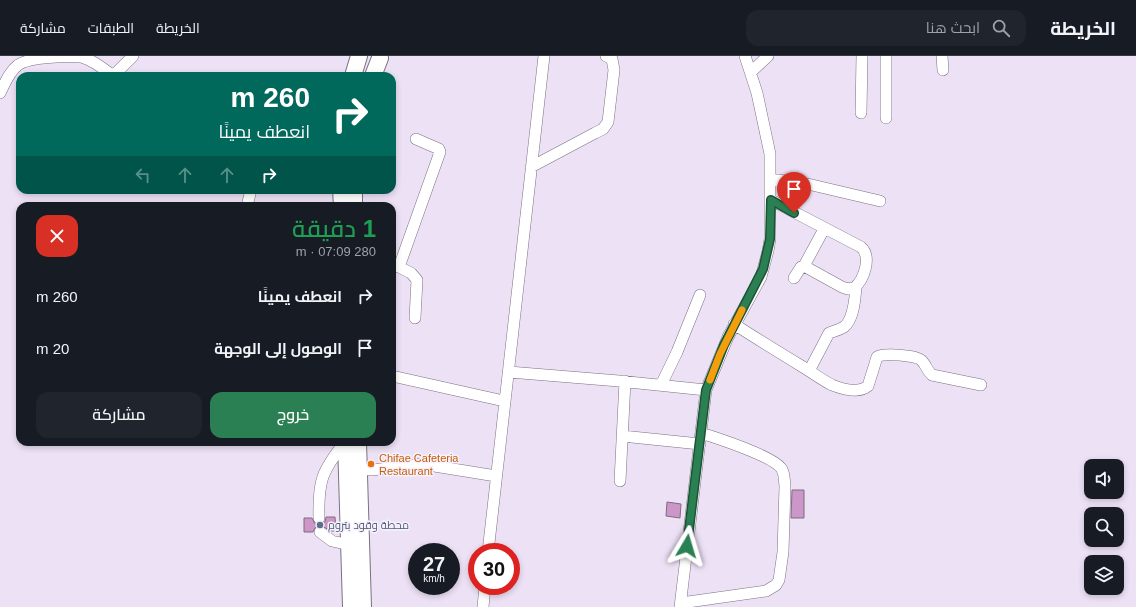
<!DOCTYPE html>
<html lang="ar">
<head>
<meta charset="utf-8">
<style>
  body { margin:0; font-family:Helvetica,Cairo,sans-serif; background:#20242c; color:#f1f3f6; direction:rtl; height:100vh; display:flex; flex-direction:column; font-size:15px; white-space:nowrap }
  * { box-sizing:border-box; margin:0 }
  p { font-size:13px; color:#9ea1a6 }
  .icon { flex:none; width:22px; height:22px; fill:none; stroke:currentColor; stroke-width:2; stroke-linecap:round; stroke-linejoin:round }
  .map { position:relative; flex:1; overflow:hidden; direction:ltr }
  .drawer { position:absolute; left:16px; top:146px; width:380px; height:244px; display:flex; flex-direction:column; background:#171b24; border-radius:12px; box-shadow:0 2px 6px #0003; direction:rtl }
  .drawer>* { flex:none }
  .banner { position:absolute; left:16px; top:16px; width:380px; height:122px; border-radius:12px; box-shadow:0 2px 6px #0003; direction:rtl; background:#00695c; color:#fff; overflow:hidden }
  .controls { position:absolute; left:1084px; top:403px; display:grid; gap:8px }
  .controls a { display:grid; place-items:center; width:40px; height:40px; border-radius:8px; background:#171b24; box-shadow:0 2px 6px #0003; font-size:20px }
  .speed { position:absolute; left:408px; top:487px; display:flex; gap:8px; font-size:20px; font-weight:700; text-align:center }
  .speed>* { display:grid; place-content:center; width:52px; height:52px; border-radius:50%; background:#171b24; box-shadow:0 2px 6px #0003; line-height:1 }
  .speed small { font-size:10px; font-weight:400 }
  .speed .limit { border:6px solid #d22; background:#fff; color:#111 }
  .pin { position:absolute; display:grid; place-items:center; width:34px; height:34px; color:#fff; margin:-41px -17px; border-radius:50% 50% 50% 0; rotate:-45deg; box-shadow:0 0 4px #0007 }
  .pin .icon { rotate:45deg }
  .me { position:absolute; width:44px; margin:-22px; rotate:7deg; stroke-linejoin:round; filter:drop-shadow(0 0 3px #0008) }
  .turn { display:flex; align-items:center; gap:14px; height:84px; padding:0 20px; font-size:18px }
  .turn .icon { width:52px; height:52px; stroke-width:2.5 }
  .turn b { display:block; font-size:28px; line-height:34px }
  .lanes { display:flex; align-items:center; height:38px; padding:0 20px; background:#0003; justify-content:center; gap:20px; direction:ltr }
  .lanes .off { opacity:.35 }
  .round { display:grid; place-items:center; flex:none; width:42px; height:42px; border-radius:12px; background:#20242c }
  .overview { display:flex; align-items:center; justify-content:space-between; height:68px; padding:0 20px }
  h1 { font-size:24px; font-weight:600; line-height:30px; color:#1e9e55 }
  .cta { display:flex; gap:8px; margin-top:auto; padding:8px 20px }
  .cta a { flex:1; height:46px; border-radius:12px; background:#2b8053; color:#fff; font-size:16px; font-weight:600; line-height:46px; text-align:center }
  .cta a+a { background:#20242c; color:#f1f3f6 }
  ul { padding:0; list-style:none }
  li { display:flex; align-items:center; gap:12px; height:52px; padding:0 20px }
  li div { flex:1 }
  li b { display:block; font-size:15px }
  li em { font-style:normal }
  header { display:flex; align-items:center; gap:24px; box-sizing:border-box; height:56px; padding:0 20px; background:#171b24; border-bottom:1px solid #363941 }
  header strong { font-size:19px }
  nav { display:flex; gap:22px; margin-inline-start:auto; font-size:14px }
  .search { width:280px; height:36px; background:#20242c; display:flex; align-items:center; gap:10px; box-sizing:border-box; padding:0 14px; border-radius:12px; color:#9ea1a6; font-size:15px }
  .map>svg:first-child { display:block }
</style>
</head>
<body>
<header>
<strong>الخريطة</strong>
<div class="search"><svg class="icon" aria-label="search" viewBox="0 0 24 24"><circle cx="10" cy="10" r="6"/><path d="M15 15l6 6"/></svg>ابحث هنا</div>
<nav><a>الخريطة</a><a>الطبقات</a><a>مشاركة</a></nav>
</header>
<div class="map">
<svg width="1136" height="551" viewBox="0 0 1136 551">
  <rect width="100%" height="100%" fill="#ede1f6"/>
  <path fill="#cc96c8" stroke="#7d6d7b" d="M792 434H804V462H791Z
    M667 446 681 448 680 462 666 460Z
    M326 461H335L336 475H331L320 469 315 472 313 476H304V462H312L315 468 319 469 325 466Z"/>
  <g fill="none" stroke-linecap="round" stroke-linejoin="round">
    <defs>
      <path id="minor" d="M942 0 943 14
        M751 16 768 0
        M0 37C5 27 9 16 18 9 29 1 68 0 81 1 93 4 104 13 113 20L133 0
        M861 57 862 0
        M886 62V0
        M531 111 595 77 603 73 608 66 614 14 612 3 606 0
        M771 123 812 129 880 145
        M771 144 861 191C872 201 864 224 854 232L848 233 842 231 804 210 801 211 794 222
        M247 150 251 134
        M392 210 399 211 440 96 439 93 416 83
        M804 210 824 173
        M399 211 411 217 417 224 415 262
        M734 268C757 283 780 297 803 311 813 317 822 324 832 329 842 333 858 338 868 330L877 301C883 297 916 299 921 304 926 308 927 315 932 319L981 329
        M809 315 829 277C834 275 839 274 844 271 854 263 855 242 856 231
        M509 316 619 325 706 334
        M392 320 504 345
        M661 329 677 296 700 239
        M622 380 700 388
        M358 413 372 414 422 408 496 420
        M620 425 625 325
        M319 462C318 424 322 415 345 386
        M320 476 332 485 350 489
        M488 496 544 0
        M681 547 766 535 776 529 779 524 783 496 785 430C784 424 785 417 781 412 772 400 717 382 701 377
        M483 551 485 530
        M680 551 706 334 728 281 761 221 768 195 770 183V98L757 37 745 0"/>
      <path id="highway" d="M353 20 359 0
        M373 20 380 2
        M341 134 342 150
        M354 134V150
        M346 386 351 551
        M358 386 363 551"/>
    </defs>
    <use href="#minor" stroke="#7b7182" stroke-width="12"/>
    <use href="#highway" stroke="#7b7182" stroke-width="18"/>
    <use href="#minor" stroke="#fff" stroke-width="11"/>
    <use href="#highway" stroke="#fff" stroke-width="16"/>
  </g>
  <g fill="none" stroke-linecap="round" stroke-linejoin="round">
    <defs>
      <path id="route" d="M687 490 706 334 724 289 763 213 770 183 771 144 794 157"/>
    </defs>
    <use href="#route" stroke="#1c5336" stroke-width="10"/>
    <use href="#route" stroke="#2b8053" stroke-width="7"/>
    <path stroke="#f59e0b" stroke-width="7" d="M710 324 720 298 742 254"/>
  </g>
  <circle fill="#e8710a" stroke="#f7f0fd" stroke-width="1.5" cx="371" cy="408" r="4"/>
  <circle fill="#5c6f8a" stroke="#f7f0fd" stroke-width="1.5" cx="320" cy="469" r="4"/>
  <g text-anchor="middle" stroke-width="3" stroke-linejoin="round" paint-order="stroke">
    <g font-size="11" fill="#c56008" stroke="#f7f0fd" text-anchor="start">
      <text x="379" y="406">Chifae Cafeteria<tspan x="379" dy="13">Restaurant</tspan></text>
    </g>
    <g font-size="11" fill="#4e5e75" stroke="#f7f0fd" text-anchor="start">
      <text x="328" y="473">محطة وقود بتروم</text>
    </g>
  </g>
</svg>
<div class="controls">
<a><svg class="icon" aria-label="sound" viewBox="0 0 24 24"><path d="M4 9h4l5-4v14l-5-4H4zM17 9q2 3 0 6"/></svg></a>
<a><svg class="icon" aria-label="search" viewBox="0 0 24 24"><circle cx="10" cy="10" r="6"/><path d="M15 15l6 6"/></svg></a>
<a><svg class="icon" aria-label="layers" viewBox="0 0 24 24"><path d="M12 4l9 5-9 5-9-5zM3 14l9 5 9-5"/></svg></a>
</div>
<div class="speed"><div>27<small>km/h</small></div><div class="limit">30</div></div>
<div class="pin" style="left:794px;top:157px;background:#d93025"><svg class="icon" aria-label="arrive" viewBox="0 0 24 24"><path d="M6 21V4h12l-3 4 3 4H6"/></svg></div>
<svg class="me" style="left:687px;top:490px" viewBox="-20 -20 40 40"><path d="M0-17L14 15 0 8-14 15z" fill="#2b8053" stroke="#fff" stroke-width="4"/></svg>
<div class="banner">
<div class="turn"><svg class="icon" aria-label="right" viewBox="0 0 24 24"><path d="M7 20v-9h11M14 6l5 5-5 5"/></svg><div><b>260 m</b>انعطف يمينًا</div></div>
<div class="lanes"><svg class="icon off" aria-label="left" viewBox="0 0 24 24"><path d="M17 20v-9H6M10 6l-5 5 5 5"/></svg><svg class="icon off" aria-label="ahead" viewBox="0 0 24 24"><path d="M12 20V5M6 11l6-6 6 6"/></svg><svg class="icon off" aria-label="ahead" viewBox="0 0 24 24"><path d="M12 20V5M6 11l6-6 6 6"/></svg><svg class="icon" aria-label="right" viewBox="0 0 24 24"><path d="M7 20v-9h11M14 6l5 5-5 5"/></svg></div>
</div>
<section class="drawer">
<div class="overview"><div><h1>1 دقيقة</h1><p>280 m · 07:09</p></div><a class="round" style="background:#d93025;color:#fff"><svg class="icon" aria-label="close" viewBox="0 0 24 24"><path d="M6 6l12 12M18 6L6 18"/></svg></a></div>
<ul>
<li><svg class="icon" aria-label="right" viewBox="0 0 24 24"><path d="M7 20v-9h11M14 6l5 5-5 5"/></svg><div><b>انعطف يمينًا</b></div><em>260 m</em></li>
<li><svg class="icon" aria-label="arrive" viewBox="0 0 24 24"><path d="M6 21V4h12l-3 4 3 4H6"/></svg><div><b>الوصول إلى الوجهة</b></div><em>20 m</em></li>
</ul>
<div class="cta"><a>خروج</a><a>مشاركة</a></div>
</section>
</div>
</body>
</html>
